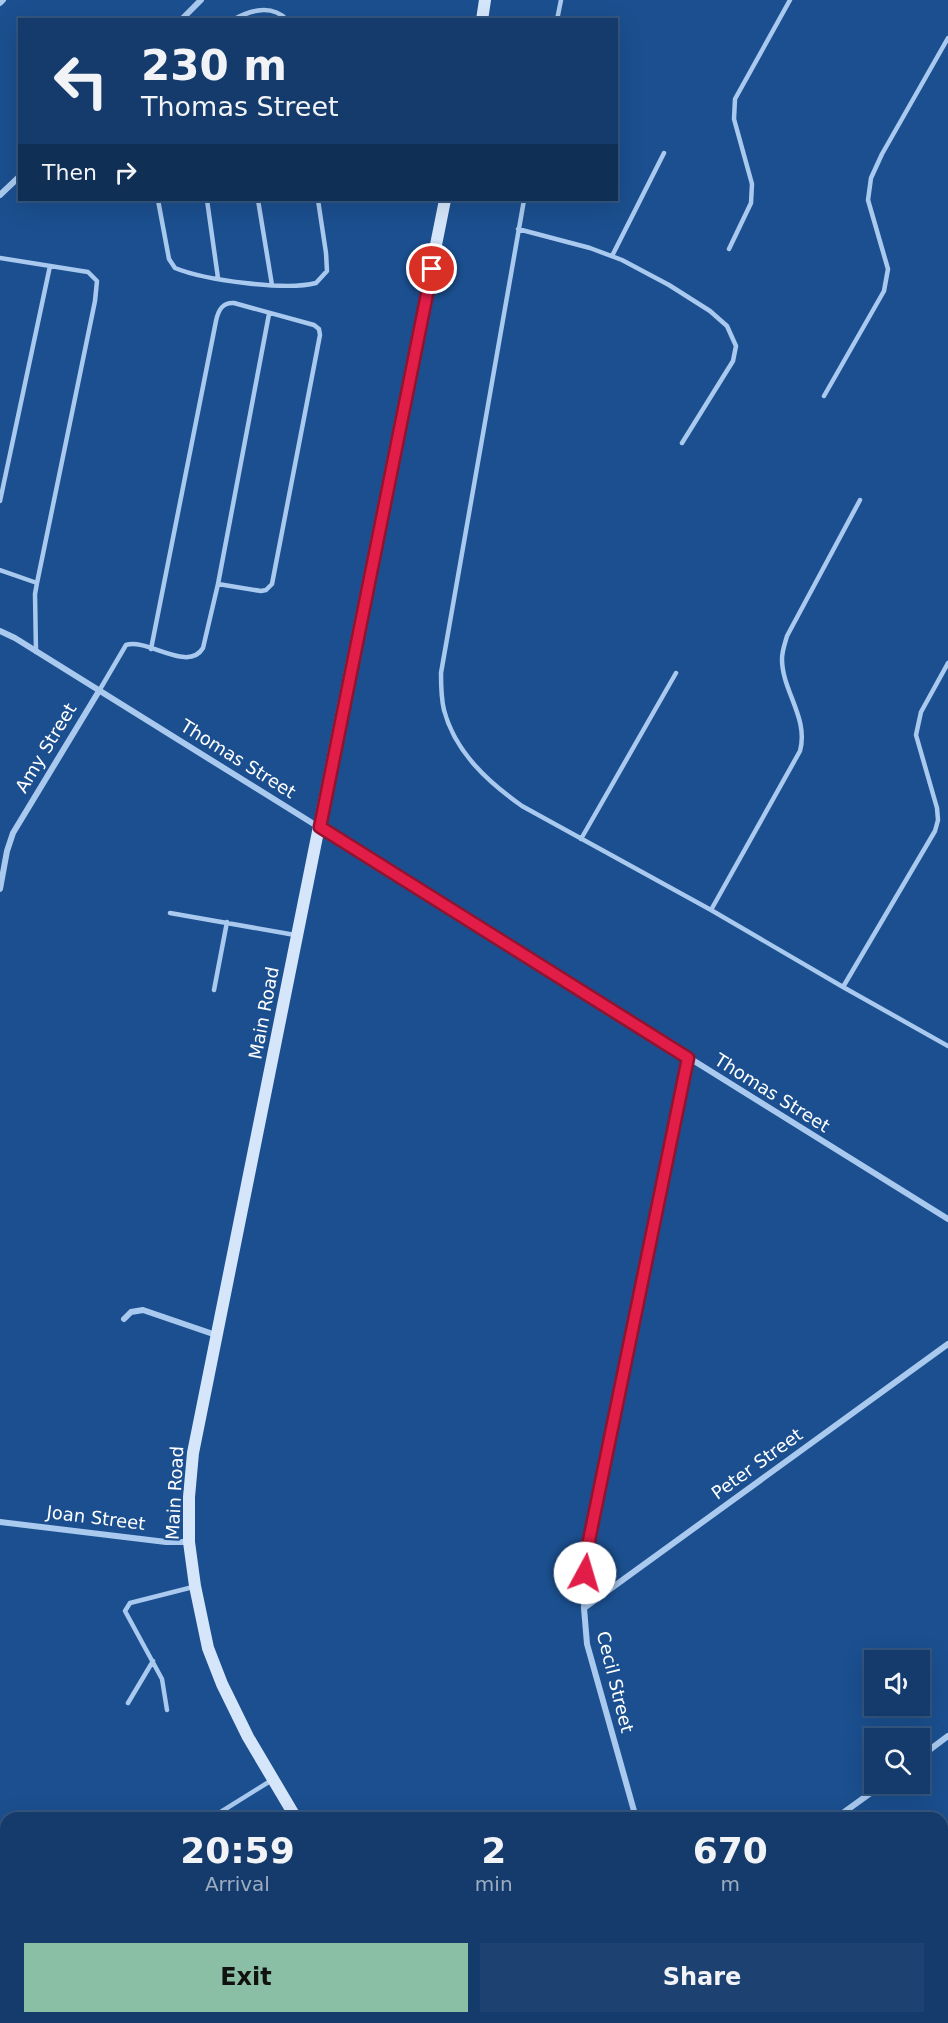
<!DOCTYPE html>
<html lang="en">
<head>
<meta charset="utf-8">
<style>
  body { margin:0; font-family:"DejaVu Sans",sans-serif; background:#1d4271; color:#f1f3f6; height:100vh; display:flex; flex-direction:column; font-size:22px; white-space:nowrap }
  * { box-sizing:border-box; margin:0 }
  p { font-size:20px; color:#9dadc1 }
  .icon { flex:none; width:33px; height:33px; fill:none; stroke:currentColor; stroke-width:2; stroke-linecap:round; stroke-linejoin:round }
  .map { position:relative; flex:1; overflow:hidden }
  .panel { position:absolute; left:0px; top:1812px; width:948px; height:212px; display:flex; flex-direction:column; background:#143b6b; border-radius:18px 18px 0 0; box-shadow:0 6px 24px #0002,0 0 0 2px #33557e }
  .panel>* { flex:none }
  .top-card { position:absolute; left:18px; top:18px; width:600px; height:183px; border-radius:0px; box-shadow:0 6px 24px #0002,0 0 0 2px #33557e; background:#143b6b; color:#f1f3f6; overflow:hidden }
  .fabs { position:absolute; left:864px; top:1650px; display:grid; gap:12px }
  .fabs a { display:grid; place-items:center; width:66px; height:66px; border-radius:0px; background:#143b6b; box-shadow:0 6px 24px #0002,0 0 0 2px #33557e; font-size:30px }
  .pin { position:absolute; display:grid; place-items:center; width:51px; height:51px; color:#fff; margin:-26px; border:3px solid #fff; border-radius:50%; box-shadow:0 2px 6px #0007 }
  .me { position:absolute; width:66px; margin:-33px; rotate:6deg; stroke-linejoin:round; filter:drop-shadow(0 0 4px #0008) }
  .turn { display:flex; align-items:center; gap:21px; height:126px; padding:0 24px; font-size:27px }
  .turn .icon { width:78px; height:78px; stroke-width:2.5 }
  .turn b { display:block; font-size:42px; line-height:51px }
  .then { display:flex; align-items:center; height:57px; padding:0 24px; background:#0003; gap:12px; font-size:22px }
  .eta { display:flex; justify-content:space-evenly; align-items:center; height:102px; text-align:center }
  .eta b { font-size:36px; font-weight:800; line-height:42px }
  .action { display:flex; gap:12px; margin-top:auto; padding:12px 24px }
  .action a { flex:1; height:69px; border-radius:0px; background:#8abfa5; color:#111; font-size:24px; font-weight:800; line-height:69px; text-align:center }
  .action a+a { background:#1d4271; color:#f1f3f6 }
  .map>svg:first-child { display:block }
</style>
</head>
<body>
<div class="map">
<svg width="948" height="2023" viewBox="0 0 948 2023">
  <rect width="100%" height="100%" fill="#1b4f8f"/>
  <g fill="none" stroke-linecap="round" stroke-linejoin="round">
    <path stroke="#a9c9ee" stroke-width="4.5" d="M233 20C250 10 272 4 287 20
      M557 20 561 0
      M158 200 169 259 175 268C204 280 286 291 316 283L327 271 326 253 318 200
      M207 200 218 278
      M258 200 272 285
      M524 200 441 673C441 685 441 698 444 710 455 752 488 782 522 806L711 910 843 987 948 1046
      M518 229 590 248 622 260 669 285 710 311 727 326 736 346 733 361 682 443
      M729 249 751 203 752 184 734 119 735 99 790 0
      M612 256 664 153
      M0 258 88 272 97 281 95 301 37 583 35 594 36 652
      M824 396 884 291 888 269 868 200 871 178 882 154 948 38
      M0 501 50 266
      M0 570 37 583
      M218 584 269 314
      M99 691 126 645C148 638 188 673 203 648L218 584 261 591 266 590 272 584 320 335 319 329 314 325 234 303C222 302 218 311 216 321L151 649
      M581 839 676 673
      M711 910 800 751C809 718 782 691 782 659 782 651 785 643 787 636L860 500
      M170 913 295 935
      M843 987 935 831 938 820 937 808 916 735 921 712 948 663
      M214 990 227 922
      M128 1703 153 1661
      M167 1710 162 1679 125 1611 130 1603 193 1587
      M211 1818 272 1780
      M665 2018 666 2023
      M645 2023 649 2018
      M701 2023 709 2018"/>
    <path stroke="#a9c9ee" stroke-width="6" d="M0 3 3 0
      M181 20 201 0
      M0 195 20 176
      M0 631 15 638 948 1219
      M0 889 7 851 13 833 99 691
      M124 1319 131 1312 143 1310 216 1335
      M0 1522 166 1542H189
      M584 1608 948 1344
      M920 1757 948 1736
      M636 1818 587 1644 584 1608 586 1555 688 1058
      M836 1818 883 1784
      M0 1905 6 1924
      M35 2018 36 2023
      M552 2023 559 2018"/>
    <path stroke="#d6e6fa" stroke-width="12" d="M482 20 485 0
      M296 1818 248 1737 222 1684 208 1648 195 1586 189 1542V1497L193 1453 445 200
      M942 1911 948 1904
      M942 1959 948 1952
      M407 2018 410 2023
      M426 2018 430 2023
      M841 2023 846 2018
      M884 2023 889 2018"/>
  </g>
  <g fill="none" stroke-linecap="round" stroke-linejoin="round">
    <defs>
      <path id="route" d="M432 269 320 827 688 1058 586 1555 585 1573"/>
    </defs>
    <use href="#route" stroke="#92132f" stroke-width="15"/>
    <use href="#route" stroke="#e11d48" stroke-width="10"/>
  </g>
  <g text-anchor="middle" stroke-width="4.5" stroke-linejoin="round" paint-order="stroke">
    <g font-size="18" fill="#fff" stroke="#1b4f8f">
      <text transform="translate(46 748) rotate(-59)" y="6">Amy Street</text>
      <text transform="translate(238 759) rotate(32)" y="6">Thomas Street</text>
      <text transform="translate(264 1013) rotate(-79)" y="6">Main Road</text>
      <text transform="translate(772 1093) rotate(32)" y="6">Thomas Street</text>
      <text transform="translate(757 1464) rotate(-36)" y="6">Peter Street</text>
      <text transform="translate(175 1493) rotate(-87)" y="6">Main Road</text>
      <text transform="translate(96 1518) rotate(7)" y="6">Joan Street</text>
      <text transform="translate(615 1682) rotate(76)" y="6">Cecil Street</text>
    </g>
  </g>
</svg>
<div class="fabs">
<a><svg class="icon" aria-label="sound" viewBox="0 0 24 24"><path d="M4 9h4l5-4v14l-5-4H4zM17 9q2 3 0 6"/></svg></a>
<a><svg class="icon" aria-label="search" viewBox="0 0 24 24"><circle cx="10" cy="10" r="6"/><path d="M15 15l6 6"/></svg></a>
</div>
<div class="pin" style="left:432px;top:269px;background:#d93025"><svg class="icon" aria-label="arrive" viewBox="0 0 24 24"><path d="M6 21V4h12l-3 4 3 4H6"/></svg></div>
<svg class="me" style="left:585px;top:1573px" viewBox="-20 -20 40 40"><circle r="19" fill="#fff"/><path d="M0-13L10 11 0 6-10 11z" fill="#e11d48"/></svg>
<div class="top-card">
<div class="turn"><svg class="icon" aria-label="left" viewBox="0 0 24 24"><path d="M17 20v-9H6M10 6l-5 5 5 5"/></svg><div><b>230 m</b>Thomas Street</div></div>
<div class="then">Then<svg class="icon" aria-label="right" viewBox="0 0 24 24"><path d="M7 20v-9h11M14 6l5 5-5 5"/></svg></div>
</div>
<section class="panel">
<div class="eta">
<div><b>20:59</b><p>Arrival</p></div>
<div><b>2</b><p>min</p></div>
<div><b>670</b><p>m</p></div>
</div>
<div class="action"><a>Exit</a><a>Share</a></div>
</section>
</div>
</body>
</html>
